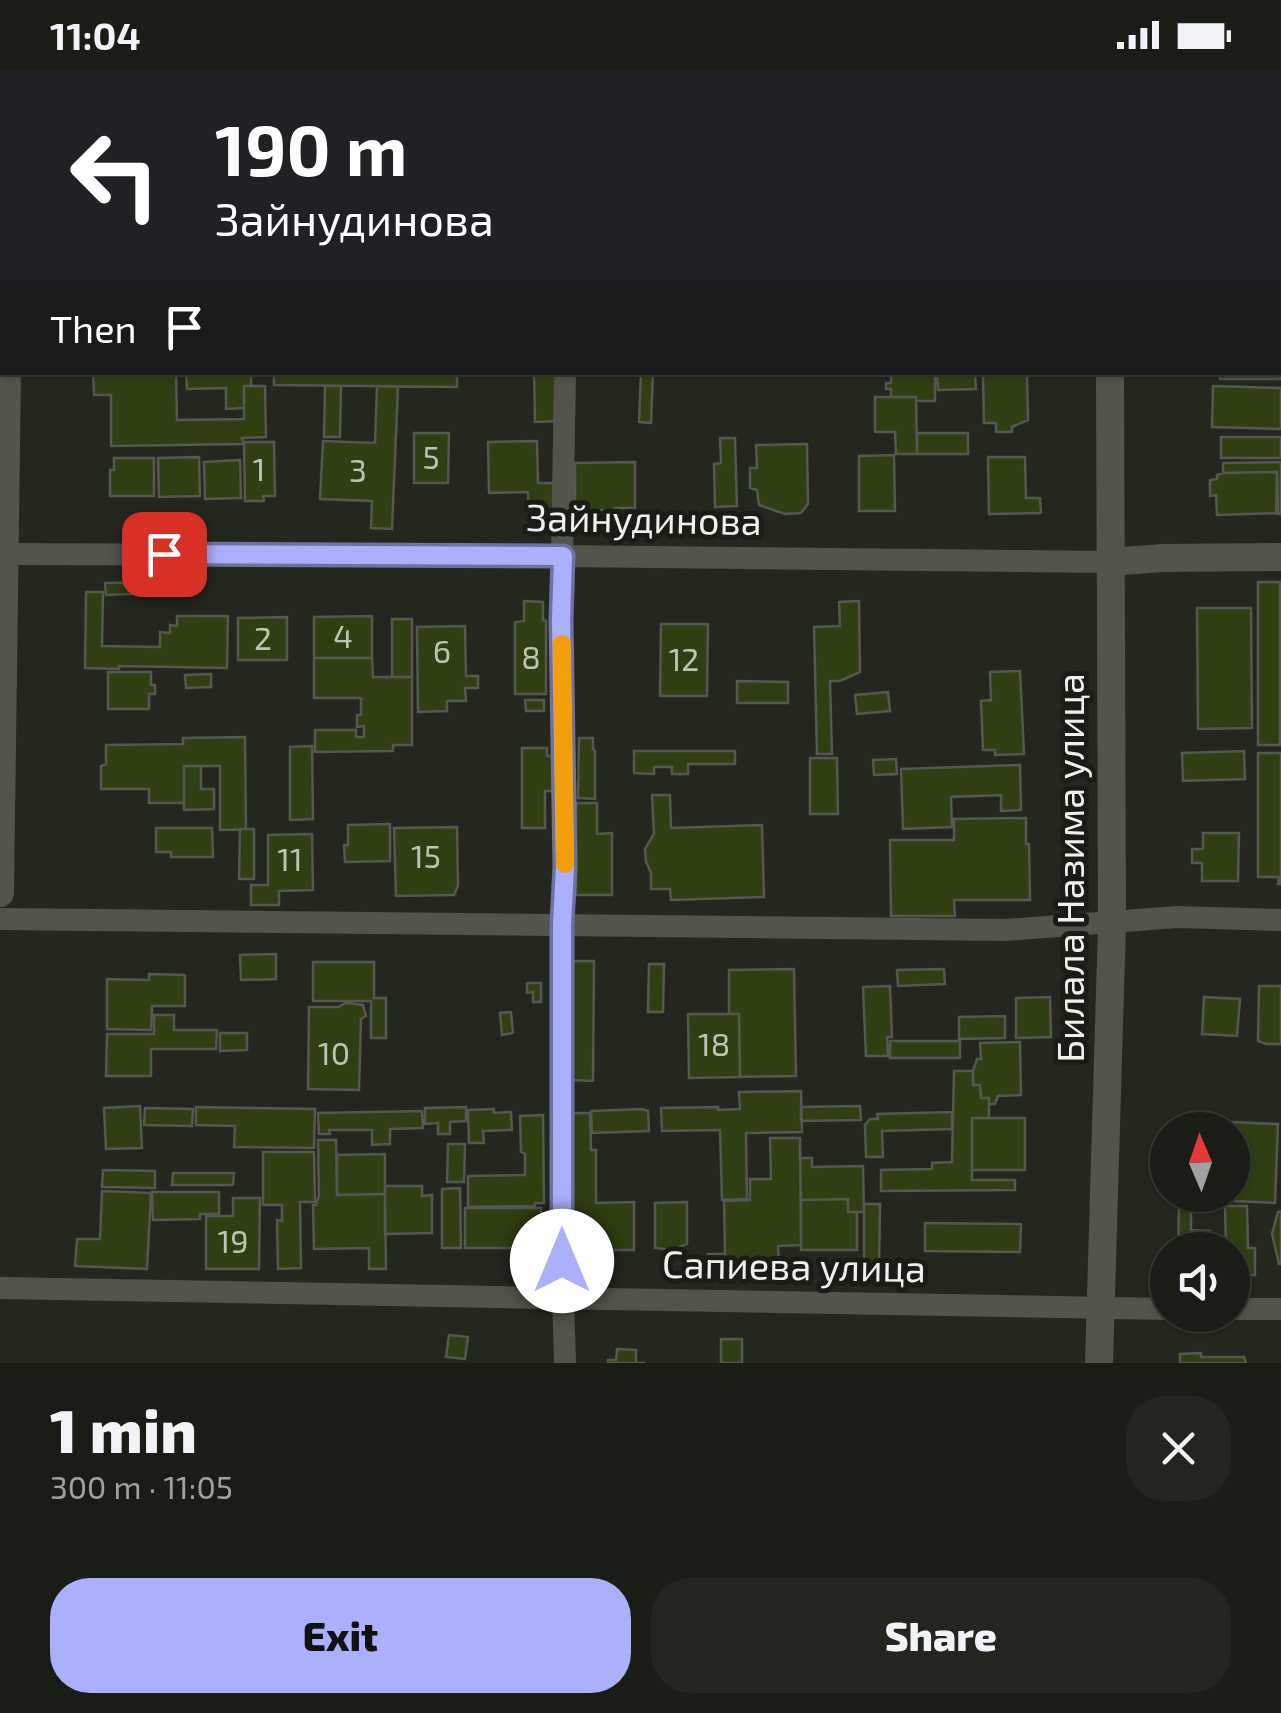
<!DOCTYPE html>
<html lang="en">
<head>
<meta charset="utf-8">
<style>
  body { margin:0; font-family:"Exo 2",sans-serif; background:#23261f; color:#f1f3f6; height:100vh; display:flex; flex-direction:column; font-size:38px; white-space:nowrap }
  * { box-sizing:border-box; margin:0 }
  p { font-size:32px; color:#9fa2a1 }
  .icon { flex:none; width:55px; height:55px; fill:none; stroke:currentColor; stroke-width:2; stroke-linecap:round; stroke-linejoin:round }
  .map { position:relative; height:1293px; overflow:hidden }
  .side { display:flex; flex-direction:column; background:#1a1d16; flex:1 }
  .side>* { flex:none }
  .top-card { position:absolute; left:0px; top:0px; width:1282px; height:305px; box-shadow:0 2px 8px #0004,0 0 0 2px #383b35; background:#202124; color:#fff; overflow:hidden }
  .needle { width:65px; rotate:358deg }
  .fabs { position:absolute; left:1150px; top:1042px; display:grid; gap:20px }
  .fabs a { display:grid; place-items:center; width:100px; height:100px; border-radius:50%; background:#1a1d16; box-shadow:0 2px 8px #0004,0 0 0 2px #383b35; font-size:50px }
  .pin { position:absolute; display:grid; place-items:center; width:85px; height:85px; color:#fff; margin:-42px; border-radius:20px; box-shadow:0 5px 15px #0006 }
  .me { position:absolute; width:110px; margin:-55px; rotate:0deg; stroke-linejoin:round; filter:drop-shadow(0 0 8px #0008) }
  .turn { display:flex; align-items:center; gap:35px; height:210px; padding:0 50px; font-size:45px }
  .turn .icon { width:130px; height:130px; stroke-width:2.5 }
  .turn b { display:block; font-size:70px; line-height:85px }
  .then { display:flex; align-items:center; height:95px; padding:0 50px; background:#0003; gap:20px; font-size:38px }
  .round { display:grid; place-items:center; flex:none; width:105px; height:105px; border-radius:40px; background:#23261f }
  .summary { display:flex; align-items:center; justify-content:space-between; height:170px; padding:0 50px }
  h1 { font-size:60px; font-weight:800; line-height:75px }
  .primary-button { display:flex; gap:20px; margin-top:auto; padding:20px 50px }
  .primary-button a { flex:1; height:115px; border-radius:40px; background:#aab0fb; color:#111; font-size:40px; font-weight:800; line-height:115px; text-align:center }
  .primary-button a+a { background:#23261f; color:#f1f3f6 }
  .status { display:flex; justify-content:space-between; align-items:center; height:70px; padding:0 50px; background:#1a1d16; direction:ltr }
  .status svg { height:28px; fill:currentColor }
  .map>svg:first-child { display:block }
</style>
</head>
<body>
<div class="status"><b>11:04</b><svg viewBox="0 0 49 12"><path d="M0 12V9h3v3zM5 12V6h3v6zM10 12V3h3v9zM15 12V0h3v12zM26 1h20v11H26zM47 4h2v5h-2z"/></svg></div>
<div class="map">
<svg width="1281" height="1293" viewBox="0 0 1281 1293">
  <rect width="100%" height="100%" fill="#23271e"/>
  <path fill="#2f3f11" stroke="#54584f" stroke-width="2.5" d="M1198 0H1279V2H1198Z
    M1280 286 1281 309H1220V302H1280Z
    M93 302H176L177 350 244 349V316H265L266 367 242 368 244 374 111 376V325H94Z
    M186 302H251V316H244V338L226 339V318L187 319Z
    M274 302H457V317L274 315Z
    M534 302H556L558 351 535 352Z
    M937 302H975L976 319 938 320Z
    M641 303H653L651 353 639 352Z
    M891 305H935V331H916V327H891V319H886V313H891Z
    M1027 305 1028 350 1012 357V362H996V353H984L983 306Z
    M325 316H341L340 367H324Z
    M377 316 398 317 392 459 371 458 372 431 320 429 323 371 375 373Z
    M1213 316 1281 318V359L1212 357Z
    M875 327H916L917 384H896L895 362H875Z
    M414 363H449L448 413H414Z
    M917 363H968V384H917Z
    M1221 367H1281V388H1221Z
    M720 368H735L737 436 715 437 714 394 721 393Z
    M537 371 538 413H553L554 456H529L528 422 489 423 488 372Z
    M244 372H274L275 426H263L264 431H245Z
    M807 374 808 434 801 443 785 444 759 435 757 420 750 418V398H757L756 375Z
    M894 385 895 441H859V386Z
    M199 387 200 426 159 427 158 388Z
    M988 387H1025L1026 428H1040L1041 443 989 444Z
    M114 388H154V426H110V400H114Z
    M240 390 241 428 205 429 204 392Z
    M635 392V438H615V454H604V440L575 441V393Z
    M1281 392V444H1278L1277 402 1223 403V393Z
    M1277 402 1276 443 1217 445 1216 425 1210 426V410L1217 409V405L1223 403Z
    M154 512 155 523 106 525 105 513Z
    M1258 512H1280V675H1258Z
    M86 522H103L102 576 160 577V562L170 563V555L177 556V546H228L227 598 119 596V599L85 598Z
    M524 531 543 532V550L546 551V624H515V552L524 551Z
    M859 531 860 602 840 611H830L832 684H817L814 557 840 556 839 532Z
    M1197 538H1251L1252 658 1198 659Z
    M372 546V588H314V547Z
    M287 547V590H238V548Z
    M392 549H412V607H392Z
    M661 554H708L707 626H660Z
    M465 556 466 606H478V618H465L466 631H447V641L418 642 417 557Z
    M314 588H372L373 607H412V675H393V681L315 682V660H356V667H364V656L357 657V645H361V628H314Z
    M1020 601 1024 684 995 685V680H983L981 631 991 630 990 602Z
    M108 602H151V615H155V624H149V639H108Z
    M211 604V617L186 618 185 605Z
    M737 611 788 612V633H737Z
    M888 622 890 641 857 644 855 625Z
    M525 630H544V641H526Z
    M245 667 246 759 220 760V696H184V733H149V719H101V696L106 694V675L183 674V668Z
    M579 668H593V679L595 681V729L578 728Z
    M312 676 313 749 290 750V677Z
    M522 678H547V686H555V721H545V758H522Z
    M634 681H735V694H688V704H672V697H654V704L634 703Z
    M1244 681 1245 709 1183 711 1182 683Z
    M1258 683H1281V814H1278L1279 807H1258Z
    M810 688H837L838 744H810Z
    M896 689 897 704 874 705 873 690Z
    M1020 695 1021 740 1001 741V725L951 727 952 757 903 759 901 699Z
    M184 696H201V719H214V739L184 740Z
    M652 725H670L671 758 762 755 764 827 671 830 670 819H651V803L646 792 645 779 654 764Z
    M576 733H597V764L612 763V825H576Z
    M1026 748V774H1029L1030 830H954L955 846H891L890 770H954V749Z
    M390 754V791L345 792 344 775H348V755Z
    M457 757 458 816 454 825 396 826 394 758Z
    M156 758H212L213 787H171V782H156Z
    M240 759H254V809H239Z
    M1203 763H1239L1238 811H1202V793H1192V779H1203Z
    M312 764 313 820 279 821V835H251V815H268V765Z
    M276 884V909L241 910 240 885Z
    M572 891H594L593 1011 571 1010Z
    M313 892H374V928H386V968H371V931H313Z
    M649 894H664L663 942H648Z
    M794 899 796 1006 740 1007 739 944H729V900Z
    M944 899 945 914 898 916 897 900Z
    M149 904 185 905V936H152L151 960 107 959V909L149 910Z
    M527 913H541V932H533V922L527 923Z
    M890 916 892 967H887L888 986H866L863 917Z
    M1259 916H1281V974H1266L1258 971Z
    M1050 927 1051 967 1016 968V928Z
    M1204 927 1240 929 1237 966 1202 964Z
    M346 933 363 935 366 946 361 949 359 1020 308 1019 309 937H338Z
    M511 942 513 963 502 965 500 943Z
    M688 944H739L740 1007 689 1008Z
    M154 945H174V960H217L216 979H151V1006H106L107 964H154Z
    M1005 946V968L959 969V947Z
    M220 963H247V980L220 981Z
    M890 971H960V988H890Z
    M1020 972 1021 1025 998 1026 995 1034H989V1028H981L980 1015H973V1001L977 989H981L980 973Z
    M954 1001H973V1015H980L981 1028H989V1048H972V1110H1015V1120L881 1121V1100L932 1099V1093L952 1092Z
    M801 1021 802 1062 746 1063 747 1129 722 1130 720 1060 662 1061 661 1038 718 1037V1040L740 1039 739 1022Z
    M140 1036 142 1078 106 1079 104 1038Z
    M860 1036 861 1050 801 1051V1037Z
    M196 1037 315 1039 314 1078 234 1077 235 1056 196 1055Z
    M466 1037V1051L450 1052V1064H438V1053L425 1054V1038Z
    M145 1038 193 1039 192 1056 144 1055Z
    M494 1039V1043L511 1042 512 1060 483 1061 484 1073H469L468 1040Z
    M642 1039 648 1041 649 1061 592 1063 591 1041Z
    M422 1041 423 1058 390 1059V1074L372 1075V1060H329L330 1064H319L318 1043Z
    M952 1042V1059L882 1061 883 1087H866L865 1055 870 1049H878L877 1044Z
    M571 1043H590L591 1080H596V1133L634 1132V1180H573Z
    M543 1045 544 1133H535V1136L468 1137V1106L525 1105V1084L521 1082 520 1046Z
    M972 1048H1025V1100H972Z
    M1179 1050 1278 1054 1275 1133 1233 1131 1232 1060H1179Z
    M770 1068H800L801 1175 778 1176 779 1195 708 1196V1184H725L724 1131 750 1130V1109H771Z
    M318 1070H336L337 1125 385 1124 386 1199H369V1178L314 1179 313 1135H316L319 1126Z
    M448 1074H465L464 1112H447Z
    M263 1082H314L315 1132H300L301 1198 278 1199 277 1150 282 1151V1135H263Z
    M385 1084V1124L337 1125V1085Z
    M800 1088H812V1097L863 1096 864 1142H848V1129L801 1130Z
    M103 1100 155 1101V1118L102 1117Z
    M173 1103H234L233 1115H172Z
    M385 1116H422V1126L432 1125V1163L385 1164Z
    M460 1118 461 1178H442V1119Z
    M102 1121 151 1123 147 1199 75 1196 77 1169H100Z
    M152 1122H219V1144H200V1149L153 1150Z
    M233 1128H260L259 1199H206V1146H233Z
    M848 1129V1142H857V1180H801V1130Z
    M687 1132V1174L672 1180 655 1178V1133Z
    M1179 1133H1191V1160L1210 1161 1209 1180H1178Z
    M864 1134H880L879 1198H864Z
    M1225 1136H1247L1248 1178H1255V1205L1232 1206V1180H1226Z
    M465 1138H541L542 1178H465Z
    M1281 1141V1194H1279L1272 1164 1278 1142Z
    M925 1153 1021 1154 1020 1182 925 1181Z
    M449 1265 468 1267 465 1289 446 1287Z
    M721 1269H742V1293H721Z
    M617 1279 636 1280V1293H645H608V1290H616Z
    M1201 1283V1287H1244L1246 1293H1180V1284Z"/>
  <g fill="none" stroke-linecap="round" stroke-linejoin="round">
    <path stroke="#51554b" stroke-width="22" d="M567 2V0
      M565 302 561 550 565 796 562 854 563 1228 565 1293
      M5 484 563 486 1109 492
      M0 849 1006 860 1177 847 1281 850
      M0 1218 1168 1239
      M1232 1239H1281"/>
    <path stroke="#51554b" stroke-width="28" d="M10 2V0
      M1112 2V0
      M1280 64H1281
      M1109 492 1163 488 1281 487
      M0 823 7 302
      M1099 1293 1112 853 1110 302"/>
  </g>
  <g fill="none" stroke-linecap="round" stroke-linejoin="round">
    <defs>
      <path id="route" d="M164 484 563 486 561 550 565 796 562 854V1191"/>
    </defs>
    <use href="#route" stroke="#6e72a3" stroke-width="25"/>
    <use href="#route" stroke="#aab0fb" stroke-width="18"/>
    <path stroke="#f59e0b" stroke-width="18" d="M562 574 565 794"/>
  </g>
  <g text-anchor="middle" stroke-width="10" stroke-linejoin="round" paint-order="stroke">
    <g font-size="32" fill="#bec4b4">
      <text x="431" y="399">5</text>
      <text x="259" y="411">1</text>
      <text x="358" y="412">3</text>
      <text x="343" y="578">4</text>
      <text x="263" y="580">2</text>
      <text x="442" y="593">6</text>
      <text x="531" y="599">8</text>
      <text x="684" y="601">12</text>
      <text x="426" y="798">15</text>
      <text x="290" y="801">11</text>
      <text x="714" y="986">18</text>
      <text x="334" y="995">10</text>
      <text x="233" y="1183">19</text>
    </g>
    <g font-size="38" fill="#eef1eb" stroke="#1a1d15">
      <text transform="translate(644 450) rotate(1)" y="13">Зайнудинова</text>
      <text transform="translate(1071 798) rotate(-90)" y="13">Билала Назима улица</text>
      <text transform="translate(794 1197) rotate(1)" y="13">Сапиева улица</text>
    </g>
  </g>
</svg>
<div class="fabs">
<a><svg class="needle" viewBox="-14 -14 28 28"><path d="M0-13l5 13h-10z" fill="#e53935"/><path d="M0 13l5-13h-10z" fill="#9fa2a1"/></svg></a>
<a><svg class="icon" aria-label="sound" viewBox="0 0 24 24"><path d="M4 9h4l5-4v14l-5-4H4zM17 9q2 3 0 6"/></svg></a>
</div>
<div class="pin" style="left:164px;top:484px;background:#d93025"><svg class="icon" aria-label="arrive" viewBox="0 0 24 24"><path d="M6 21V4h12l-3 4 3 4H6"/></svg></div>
<svg class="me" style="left:562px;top:1191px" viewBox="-20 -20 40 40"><circle r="19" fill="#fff"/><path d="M0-13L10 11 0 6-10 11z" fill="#aab0fb"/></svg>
<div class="top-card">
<div class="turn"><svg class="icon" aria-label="left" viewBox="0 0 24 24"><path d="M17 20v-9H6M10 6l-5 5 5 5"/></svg><div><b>190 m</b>Зайнудинова</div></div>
<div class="then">Then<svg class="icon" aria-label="arrive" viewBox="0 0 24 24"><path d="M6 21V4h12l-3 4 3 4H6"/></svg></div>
</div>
</div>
<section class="side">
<div class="summary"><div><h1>1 min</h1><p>300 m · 11:05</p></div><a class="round"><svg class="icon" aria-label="close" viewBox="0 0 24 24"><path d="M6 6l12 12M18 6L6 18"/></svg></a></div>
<div class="primary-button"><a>Exit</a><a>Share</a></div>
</section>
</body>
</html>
